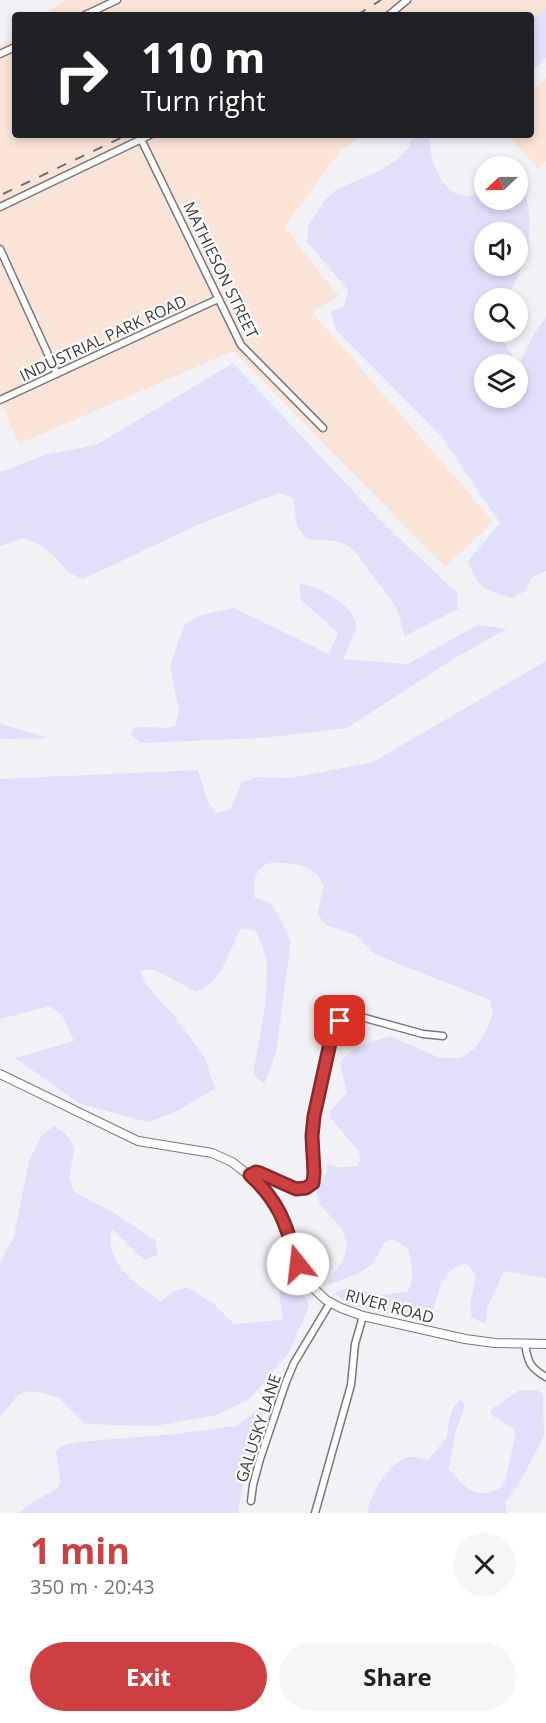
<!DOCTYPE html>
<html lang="en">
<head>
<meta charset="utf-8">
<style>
  body { margin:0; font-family:"Open Sans",sans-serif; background:#f6f6f6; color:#202124; height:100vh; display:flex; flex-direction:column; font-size:22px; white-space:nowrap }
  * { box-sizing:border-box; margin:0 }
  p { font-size:20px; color:#757577 }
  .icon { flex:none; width:33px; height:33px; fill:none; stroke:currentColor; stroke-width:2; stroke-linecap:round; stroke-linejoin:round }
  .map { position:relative; height:1513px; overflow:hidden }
  .details { display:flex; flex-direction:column; background:#fff; flex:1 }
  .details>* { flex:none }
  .hud { position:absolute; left:12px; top:12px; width:522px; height:126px; border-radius:6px; box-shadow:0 3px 9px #0003; background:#202124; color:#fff; overflow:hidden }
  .needle { width:39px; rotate:248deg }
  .buttons { position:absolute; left:474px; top:156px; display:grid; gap:12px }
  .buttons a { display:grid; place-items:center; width:54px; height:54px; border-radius:50%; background:#fff; box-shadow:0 3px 9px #0003; font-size:30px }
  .pin { position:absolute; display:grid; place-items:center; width:51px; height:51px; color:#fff; margin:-26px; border-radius:12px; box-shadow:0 3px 9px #0006 }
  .me { position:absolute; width:66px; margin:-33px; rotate:344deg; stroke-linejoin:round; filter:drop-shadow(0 0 4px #0008) }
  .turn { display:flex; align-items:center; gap:21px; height:126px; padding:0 30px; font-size:27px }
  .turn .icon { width:78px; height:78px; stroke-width:2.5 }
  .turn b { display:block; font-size:42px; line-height:51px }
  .round { display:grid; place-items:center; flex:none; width:63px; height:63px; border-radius:32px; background:#f6f6f6 }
  .headline { display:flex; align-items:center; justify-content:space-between; height:102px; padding:0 30px }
  h1 { font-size:36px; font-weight:700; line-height:45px; color:#ce3f42 }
  .cta { display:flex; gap:12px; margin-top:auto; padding:12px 30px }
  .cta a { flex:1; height:69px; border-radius:36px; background:#ce3f42; color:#fff; font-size:24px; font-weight:700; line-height:69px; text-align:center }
  .cta a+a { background:#f6f6f6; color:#202124 }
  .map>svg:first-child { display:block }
</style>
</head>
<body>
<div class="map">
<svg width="546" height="1513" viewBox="0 0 546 1513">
  <rect width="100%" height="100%" fill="#f2f2f6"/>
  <path fill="#fae4d7" d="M65 0H546V10L531 20V15H43Z
    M15 35V135H363L342 149 284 227 339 296 312 312 494 522 445 567 233 351 19 444 0 400V46Z
    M546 78V161L538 168 507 135H531V92Z"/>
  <path fill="#e2dffa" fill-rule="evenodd" d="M546 8V57L531 73V20Z
    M413 135H429C429 164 449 214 484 189V200H518V173L524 177 530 223 528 253 508 298H484V332H502C503 345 510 354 520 362L534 334 546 317V571L532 577 525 591 512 598C484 589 479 591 468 561L500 523 441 436 335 329 331 312 344 306 348 290 307 242 308 226 325 200 337 189 381 170 395 161 408 149ZM484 232H518V266H484ZM484 364H518V398H484Z
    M233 363 381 521 457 593 458 609 405 636 396 607 359 557 349 546 336 541 306 539 297 526 293 498 279 493 202 523 83 579 69 573 50 552 38 544 24 538 0 546V472L48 454 96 445Z
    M299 584C313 584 344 601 352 614 355 618 356 624 357 628L343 659 408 664 477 625 507 629 455 658 347 728 263 738 141 743 130 734 134 728C148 724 162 731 175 726L179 711 170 665 185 624 201 615 234 608 329 654 338 633 301 600Z
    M546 661V1278L504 1271 487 1308 486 1324 472 1318 470 1304 476 1276 466 1263 452 1269 442 1282 432 1312 424 1322 346 1304 335 1293 349 1287 378 1295 407 1292C416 1280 411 1263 408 1249 381 1227 385 1250 371 1265 365 1271 335 1284 327 1284L343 1260 347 1245 342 1229 320 1205 316 1191 328 1170 326 1164C336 1168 347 1168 358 1166L361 1159 358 1151 330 1117 331 1110 347 1093 340 1063C350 1047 374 1041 390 1036L440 1058H461L475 1048 484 1035 493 1014 490 1000 376 955 355 935 326 925 317 914 324 886C322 882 319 877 316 874 309 867 299 865 290 864 261 859 253 868 254 897L272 904 291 941 276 1053 264 1084 253 1074 266 1001 267 959 256 931 241 928 221 971 210 984 197 992 155 970H140L146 985 176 1018 205 1058 215 1089 171 1114 148 1122 80 1104 15 1058 74 1041 62 1015 50 1006 0 1019V779L198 770 207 799 215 813 230 810 242 782 258 777 291 778 373 762Z
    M0 723 7 726 51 738 0 739Z
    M54 1126 66 1134 75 1148 69 1178 74 1192 116 1214 155 1240 158 1255 144 1260 112 1229C103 1264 137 1283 161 1302L172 1292 187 1287 214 1304 234 1324 283 1320 277 1276 278 1262 307 1300 309 1307 289 1352 251 1398 217 1415 155 1426 85 1424 58 1397 32 1391 24 1392 17 1396 2 1415H0V1262L14 1237 29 1161 42 1135Z
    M520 1390H537L543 1395 544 1436 520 1482 505 1503 507 1513H368C368 1495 391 1461 409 1457 415 1456 422 1459 428 1460L446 1438 452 1409 461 1399 465 1406 456 1430 449 1469C462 1483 472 1499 493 1491 499 1489 501 1487 505 1482L515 1437 514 1429 493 1416 490 1410Z
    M265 1408 242 1490 238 1513H18L31 1503 58 1488 60 1482 56 1451 61 1446 78 1442 175 1434 237 1426 258 1409Z"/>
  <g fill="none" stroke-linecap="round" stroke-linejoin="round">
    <defs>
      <path id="minor" d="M85 15 117 0
        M389 15 407 0
        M0 54 15 47
        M139 135 241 345 323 428
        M0 207 150 135
        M0 249 57 374
        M0 400 218 299
        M250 1175 256 1172 260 1173 296 1189 306 1188 313 1183V1125L332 1034 336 1026 345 1017 354 1015 423 1034 443 1036
        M525 1344C528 1362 529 1367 546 1377
        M251 1501 253 1485 260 1459 286 1382 294 1363 330 1303
        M315 1513 351 1385 355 1344 363 1316"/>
      <path id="tertiary" d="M0 1074 138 1141 212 1153 232 1162 259 1183 278 1207 288 1229 299 1269 307 1282 326 1300 341 1308 363 1316 465 1339 495 1343 546 1344"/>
    </defs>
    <use href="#minor" stroke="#78787c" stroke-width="9"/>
    <use href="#tertiary" stroke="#78787c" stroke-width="10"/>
    <use href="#minor" stroke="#fff" stroke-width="6"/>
    <use href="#tertiary" stroke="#fff" stroke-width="8"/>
    <path stroke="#717172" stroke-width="2" stroke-dasharray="10 10" stroke-linecap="butt" d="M357 15 381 0
      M3 194 127 135"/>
  </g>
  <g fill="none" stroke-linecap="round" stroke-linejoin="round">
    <defs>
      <path id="route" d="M298 1264C286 1226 281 1203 250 1175L256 1172 260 1173 296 1189 306 1188 313 1183 314 1173 312 1136 314 1116 332 1034 340 1021"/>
    </defs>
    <use href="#route" stroke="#86292b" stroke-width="15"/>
    <use href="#route" stroke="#ce3f42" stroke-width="10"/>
  </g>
  <g text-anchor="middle" stroke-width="4.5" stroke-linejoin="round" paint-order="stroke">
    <g font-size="16" fill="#3b3b3c" stroke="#fff">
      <text transform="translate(221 270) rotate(64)" y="6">MATHIESON STREET</text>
      <text transform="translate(103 338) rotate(-25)" y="6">INDUSTRIAL PARK ROAD</text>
      <text transform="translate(390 1306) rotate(15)" y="6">RIVER ROAD</text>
      <text transform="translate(258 1428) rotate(-72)" y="6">GALUSKY LANE</text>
    </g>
  </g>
</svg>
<div class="buttons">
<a><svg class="needle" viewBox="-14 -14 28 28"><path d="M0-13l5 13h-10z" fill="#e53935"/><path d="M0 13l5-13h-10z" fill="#757577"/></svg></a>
<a><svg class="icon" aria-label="sound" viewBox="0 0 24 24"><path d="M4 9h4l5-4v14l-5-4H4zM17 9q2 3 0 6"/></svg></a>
<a><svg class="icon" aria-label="search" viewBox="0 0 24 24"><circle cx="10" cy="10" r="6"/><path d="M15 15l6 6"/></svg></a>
<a><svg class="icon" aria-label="layers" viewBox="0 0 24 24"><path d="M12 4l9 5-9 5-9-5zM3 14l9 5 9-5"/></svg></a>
</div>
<div class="pin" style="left:340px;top:1021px;background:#d93025"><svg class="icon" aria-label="arrive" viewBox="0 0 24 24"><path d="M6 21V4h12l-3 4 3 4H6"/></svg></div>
<svg class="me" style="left:298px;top:1264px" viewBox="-20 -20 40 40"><circle r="19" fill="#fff"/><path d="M0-13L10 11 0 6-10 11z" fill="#ce3f42"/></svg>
<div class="hud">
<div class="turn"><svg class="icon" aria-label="right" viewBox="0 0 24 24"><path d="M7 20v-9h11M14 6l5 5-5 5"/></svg><div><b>110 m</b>Turn right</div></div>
</div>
</div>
<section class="details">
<div class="headline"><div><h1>1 min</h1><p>350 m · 20:43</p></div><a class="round"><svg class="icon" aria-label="close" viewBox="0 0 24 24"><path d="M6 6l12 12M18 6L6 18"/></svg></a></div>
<div class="cta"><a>Exit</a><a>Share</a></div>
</section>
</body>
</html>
